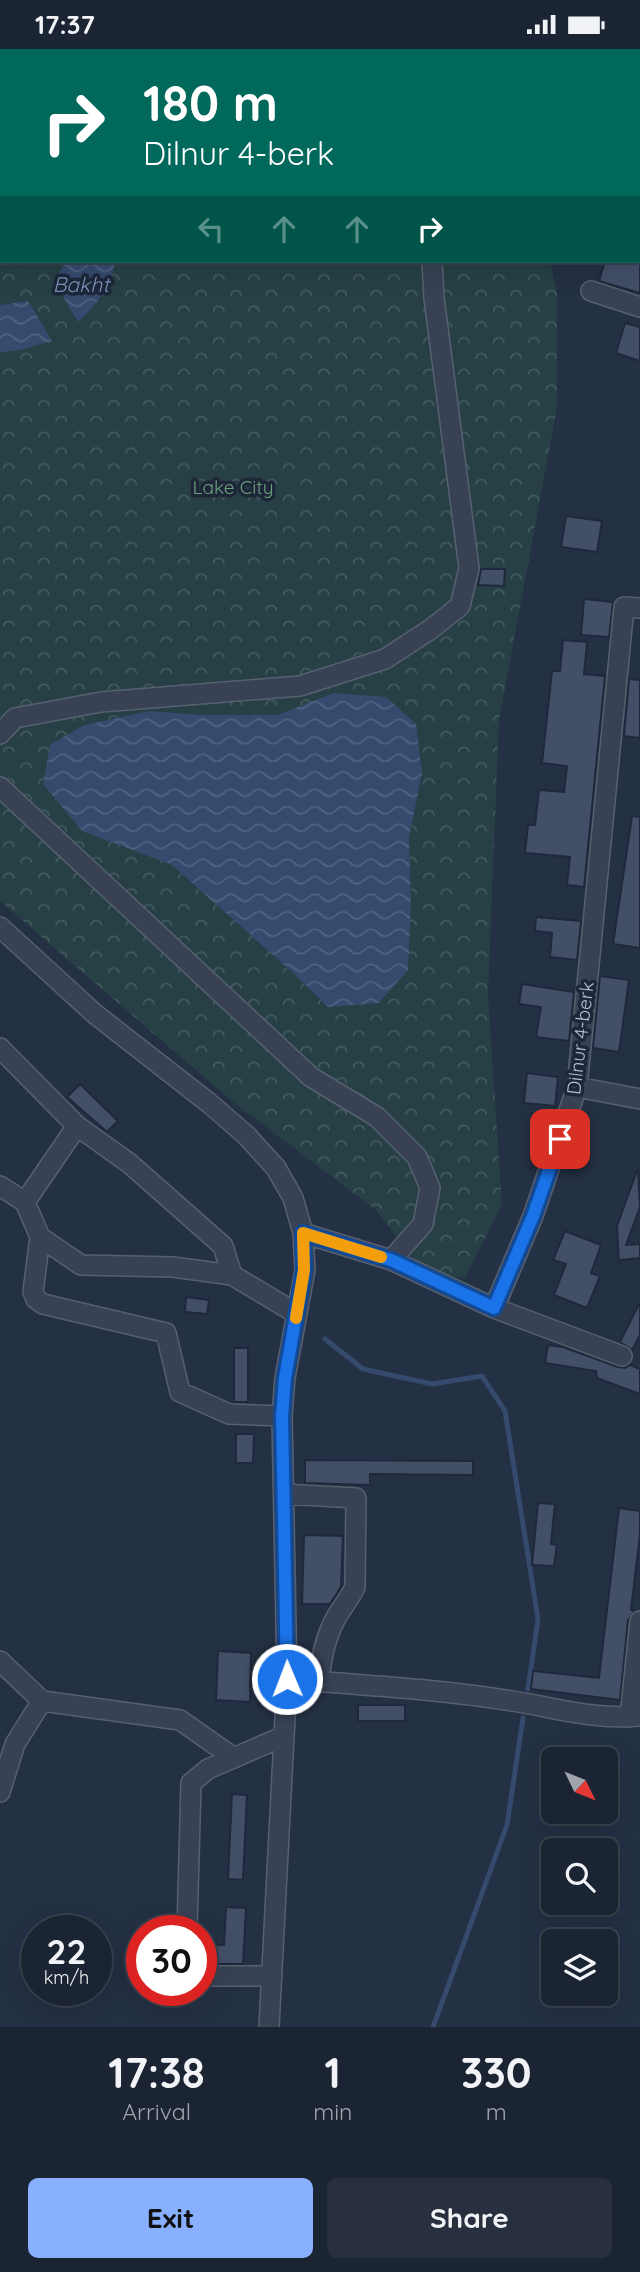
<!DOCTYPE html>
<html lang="en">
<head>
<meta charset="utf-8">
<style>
  body { margin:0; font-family:Quicksand,sans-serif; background:#28303f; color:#f1f3f6; height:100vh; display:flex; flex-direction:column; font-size:26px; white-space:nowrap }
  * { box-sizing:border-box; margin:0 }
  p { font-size:23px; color:#a0a4ac }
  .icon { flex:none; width:38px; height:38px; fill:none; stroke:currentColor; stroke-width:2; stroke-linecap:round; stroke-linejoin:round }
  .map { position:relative; height:1978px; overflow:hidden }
  .sheet { display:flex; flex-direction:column; background:#1b2433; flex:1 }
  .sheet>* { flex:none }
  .hud { position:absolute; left:0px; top:0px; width:640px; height:214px; box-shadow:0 7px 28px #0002,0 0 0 2px #39414e; background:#00695c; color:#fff; overflow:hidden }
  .needle { width:46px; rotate:133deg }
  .buttons { position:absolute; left:541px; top:1698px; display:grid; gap:14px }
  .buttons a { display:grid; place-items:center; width:77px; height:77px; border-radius:10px; background:#1b2433; box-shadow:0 7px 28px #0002,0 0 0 2px #39414e; font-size:35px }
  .speed { position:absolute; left:21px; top:1866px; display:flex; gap:14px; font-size:35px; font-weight:700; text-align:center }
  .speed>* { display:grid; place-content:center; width:91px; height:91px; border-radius:50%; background:#1b2433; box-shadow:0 7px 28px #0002,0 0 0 2px #39414e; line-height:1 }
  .speed small { font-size:18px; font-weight:400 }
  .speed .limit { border:10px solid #d22; background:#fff; color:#111 }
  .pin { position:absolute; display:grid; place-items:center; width:60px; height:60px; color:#fff; margin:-30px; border-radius:14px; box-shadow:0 4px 10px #0006 }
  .me { position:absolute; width:77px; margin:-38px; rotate:359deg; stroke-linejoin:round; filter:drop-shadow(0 0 5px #0008) }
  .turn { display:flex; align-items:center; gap:24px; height:147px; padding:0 28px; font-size:32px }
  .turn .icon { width:91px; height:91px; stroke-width:2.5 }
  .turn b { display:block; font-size:49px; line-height:60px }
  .lanes { display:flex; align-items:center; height:66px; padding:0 28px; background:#0003; justify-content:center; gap:35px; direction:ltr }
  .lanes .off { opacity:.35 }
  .eta { display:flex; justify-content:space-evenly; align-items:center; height:119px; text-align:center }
  .eta b { font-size:42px; font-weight:800; line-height:49px }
  .primary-button { display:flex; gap:14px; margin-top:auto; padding:14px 28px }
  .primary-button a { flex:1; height:80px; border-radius:10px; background:#89b0ff; color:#111; font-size:28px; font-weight:800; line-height:80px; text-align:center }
  .primary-button a+a { background:#28303f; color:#f1f3f6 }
  .status { display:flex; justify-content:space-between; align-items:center; height:49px; padding:0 35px; background:#1b2433; direction:ltr }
  .status svg { height:19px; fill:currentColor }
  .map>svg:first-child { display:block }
</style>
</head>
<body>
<div class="status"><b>17:37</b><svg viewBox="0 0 49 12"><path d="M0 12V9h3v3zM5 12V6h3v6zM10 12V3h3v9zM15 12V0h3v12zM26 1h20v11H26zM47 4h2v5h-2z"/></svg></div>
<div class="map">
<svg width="640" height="1978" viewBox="0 0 640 1978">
  <defs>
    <pattern id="park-crowns" width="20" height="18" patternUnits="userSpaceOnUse" patternTransform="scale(1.75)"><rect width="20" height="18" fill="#264045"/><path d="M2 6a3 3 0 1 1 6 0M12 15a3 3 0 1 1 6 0" fill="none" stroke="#435a5f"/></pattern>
    <pattern id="water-waves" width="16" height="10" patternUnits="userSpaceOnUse" patternTransform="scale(1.75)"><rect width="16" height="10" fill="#364a6d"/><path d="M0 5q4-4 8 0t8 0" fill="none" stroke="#516281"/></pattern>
  </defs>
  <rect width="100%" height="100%" fill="#243044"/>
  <path fill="url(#park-crowns)" fill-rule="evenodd" d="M0 0H482L483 2H2V77H0Z
    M0 126H2V212H66L54 233 78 273C97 257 112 237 115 212H550L557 245V359L499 671 488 945 502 1156 465 1229 425 1224 376 1161 234 1054 0 852V303L20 301 45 294 28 252 0 256ZM335 644 422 724 409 789 411 851 328 958 293 924 172 816 84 676 149 662 205 666H277Z"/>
  <path fill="url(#water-waves)" d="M66 212H115C112 237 96 257 78 273L54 233Z
    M28 252 52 292 20 301 0 303V256Z
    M334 644 386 648 416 675 422 724 409 789 411 851 408 921 379 954 328 958 293 924 172 816 82 782 43 735 50 696 84 676 149 662 205 666H277Z"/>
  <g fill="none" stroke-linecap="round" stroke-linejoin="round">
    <path stroke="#364a6d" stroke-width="5" d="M325 1290 363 1320 432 1335 482 1327 505 1362 538 1570 528 1640
      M433 1978 507 1776 523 1669"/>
  </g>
  <path fill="#424f67" stroke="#1f293b" stroke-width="2" d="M605 212H640V244L599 232Z
    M625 274 640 278V312L616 304Z
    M566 467 602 472 597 503 561 498Z
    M481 520H505L504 537 478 536Z
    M584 550 613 553 609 588 581 586Z
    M563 591 587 593 584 625 605 627 584 838 567 836 570 808 525 804 528 776H535L539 741 564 743 567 717 542 714 552 622H560Z
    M629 630 640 631V689L624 687Z
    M632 767 640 768V899L613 895Z
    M536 868 581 872 577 911 550 908 552 884 535 882Z
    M600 927 629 931 619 1003 593 999Z
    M522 935 574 943 569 992 536 988 541 958 519 955Z
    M527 1024 558 1028 555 1057 524 1054Z
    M80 1035 118 1072 107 1083 67 1048Z
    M638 1119 640 1158 626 1196 640 1195V1209L621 1211 619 1216 617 1177Z
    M565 1182 601 1196 591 1224 600 1227 587 1259 554 1246 566 1215 553 1211Z
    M186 1248 209 1251 207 1265 185 1263Z
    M640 1253V1286L632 1301 620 1293Z
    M548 1296 563 1298 618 1318 625 1319 630 1316 640 1320V1345L597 1329 596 1322 545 1314Z
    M234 1299H248V1353H234Z
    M236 1385H254L253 1414H236Z
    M305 1411 473 1412V1426L370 1425V1436L305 1434Z
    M538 1454 555 1455 551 1495 557 1496 554 1517 532 1516Z
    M619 1459 640 1462V1485L631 1561H635L628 1571 620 1651 531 1640 533 1622 599 1629Z
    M304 1486 343 1487 341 1538 330 1555H302Z
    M218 1602 251 1604 250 1653 216 1651Z
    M358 1656H405V1672H358Z
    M232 1745 247 1746 243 1831 228 1830Z
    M226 1858 246 1859 243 1915H204L205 1895 224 1896Z"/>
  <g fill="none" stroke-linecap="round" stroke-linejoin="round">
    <defs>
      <path id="minor" d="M409 0V2
        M519 0V2
        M639 68H640
        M591 242 640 258
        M0 685 15 669 101 653 300 637 385 610 431 580 460 557 469 519 434 249 432 212
        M0 738 311 1028 377 1068 417 1108 430 1139 423 1175 391 1211
        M0 878 95 965 209 1054 246 1086 276 1119 293 1149 303 1184 305 1221 285 1329 282 1367 287 1630 269 1978
        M0 999 77 1077 129 1114 223 1197 232 1226
        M577 1038 640 1050
        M0 1137 25 1153 40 1188 33 1243 36 1250 43 1255 166 1284 180 1343 229 1365 282 1367
        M25 1153 77 1077
        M303 1184 391 1211 494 1259 533 1167 577 1038 624 558 640 559
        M40 1188 81 1216 173 1218 232 1226 297 1265
        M494 1259 622 1307
        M284 1445 356 1449 355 1538C350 1549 343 1557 337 1567 325 1588 321 1609 319 1632
        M0 1612 42 1652 180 1671 234 1709
        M287 1630C362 1636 437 1640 512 1652 557 1659 594 1671 640 1667
        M630 1668 640 1572
        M0 1743 15 1695 42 1652
        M187 1881 191 1734 208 1720 284 1687
        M201 1927H272"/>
    </defs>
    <use href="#minor" stroke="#576071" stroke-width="22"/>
    <use href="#minor" stroke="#384254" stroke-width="19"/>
  </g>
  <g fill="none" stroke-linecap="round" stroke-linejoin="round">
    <defs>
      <path id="route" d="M287 1630 282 1367 285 1329 304 1221 303 1184 391 1211 494 1259 533 1167 560 1090"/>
    </defs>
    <use href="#route" stroke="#114b97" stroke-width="18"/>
    <use href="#route" stroke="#1a73e8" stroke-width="12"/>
    <path stroke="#f59e0b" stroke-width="12" d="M296 1269 304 1221 303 1184 381 1208"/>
  </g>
  <g text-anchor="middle" stroke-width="7" stroke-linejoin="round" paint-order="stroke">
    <g font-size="19" fill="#6aa17a" stroke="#1d2739">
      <text x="233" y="445">Lake City</text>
    </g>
    <g font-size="19" fill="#b6bdcd" stroke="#1d2739">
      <text transform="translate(580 989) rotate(-83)" y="7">Dilnur 4-berk</text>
    </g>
    <g font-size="21" font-style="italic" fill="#7b91b7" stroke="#1d2739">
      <text x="81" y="243">Bakht</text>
    </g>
  </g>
</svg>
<div class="buttons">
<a><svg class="needle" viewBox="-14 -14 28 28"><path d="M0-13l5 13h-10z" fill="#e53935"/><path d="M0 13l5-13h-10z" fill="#a0a4ac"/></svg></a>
<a><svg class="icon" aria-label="search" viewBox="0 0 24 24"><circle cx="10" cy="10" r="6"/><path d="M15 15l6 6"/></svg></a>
<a><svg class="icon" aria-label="layers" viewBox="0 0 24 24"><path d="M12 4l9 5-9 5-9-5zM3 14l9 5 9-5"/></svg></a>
</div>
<div class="speed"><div>22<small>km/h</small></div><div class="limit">30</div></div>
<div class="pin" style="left:560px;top:1090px;background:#d93025"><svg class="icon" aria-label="arrive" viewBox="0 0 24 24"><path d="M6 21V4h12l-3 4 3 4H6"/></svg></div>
<svg class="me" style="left:287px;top:1630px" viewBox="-20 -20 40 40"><circle r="17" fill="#1a73e8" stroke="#fff" stroke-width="3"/><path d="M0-11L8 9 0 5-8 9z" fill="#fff"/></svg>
<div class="hud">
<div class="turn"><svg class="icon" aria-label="right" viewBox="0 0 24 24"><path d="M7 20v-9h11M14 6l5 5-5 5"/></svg><div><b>180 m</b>Dilnur 4-berk</div></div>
<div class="lanes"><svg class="icon off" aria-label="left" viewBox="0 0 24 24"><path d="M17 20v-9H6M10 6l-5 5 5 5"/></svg><svg class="icon off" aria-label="ahead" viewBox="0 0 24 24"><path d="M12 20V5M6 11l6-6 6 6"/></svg><svg class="icon off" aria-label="ahead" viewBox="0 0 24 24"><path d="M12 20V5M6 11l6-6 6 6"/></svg><svg class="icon" aria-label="right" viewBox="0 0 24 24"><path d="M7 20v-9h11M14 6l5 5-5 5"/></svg></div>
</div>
</div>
<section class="sheet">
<div class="eta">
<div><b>17:38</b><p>Arrival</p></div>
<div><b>1</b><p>min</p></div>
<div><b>330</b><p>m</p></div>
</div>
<div class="primary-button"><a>Exit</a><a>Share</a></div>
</section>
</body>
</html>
